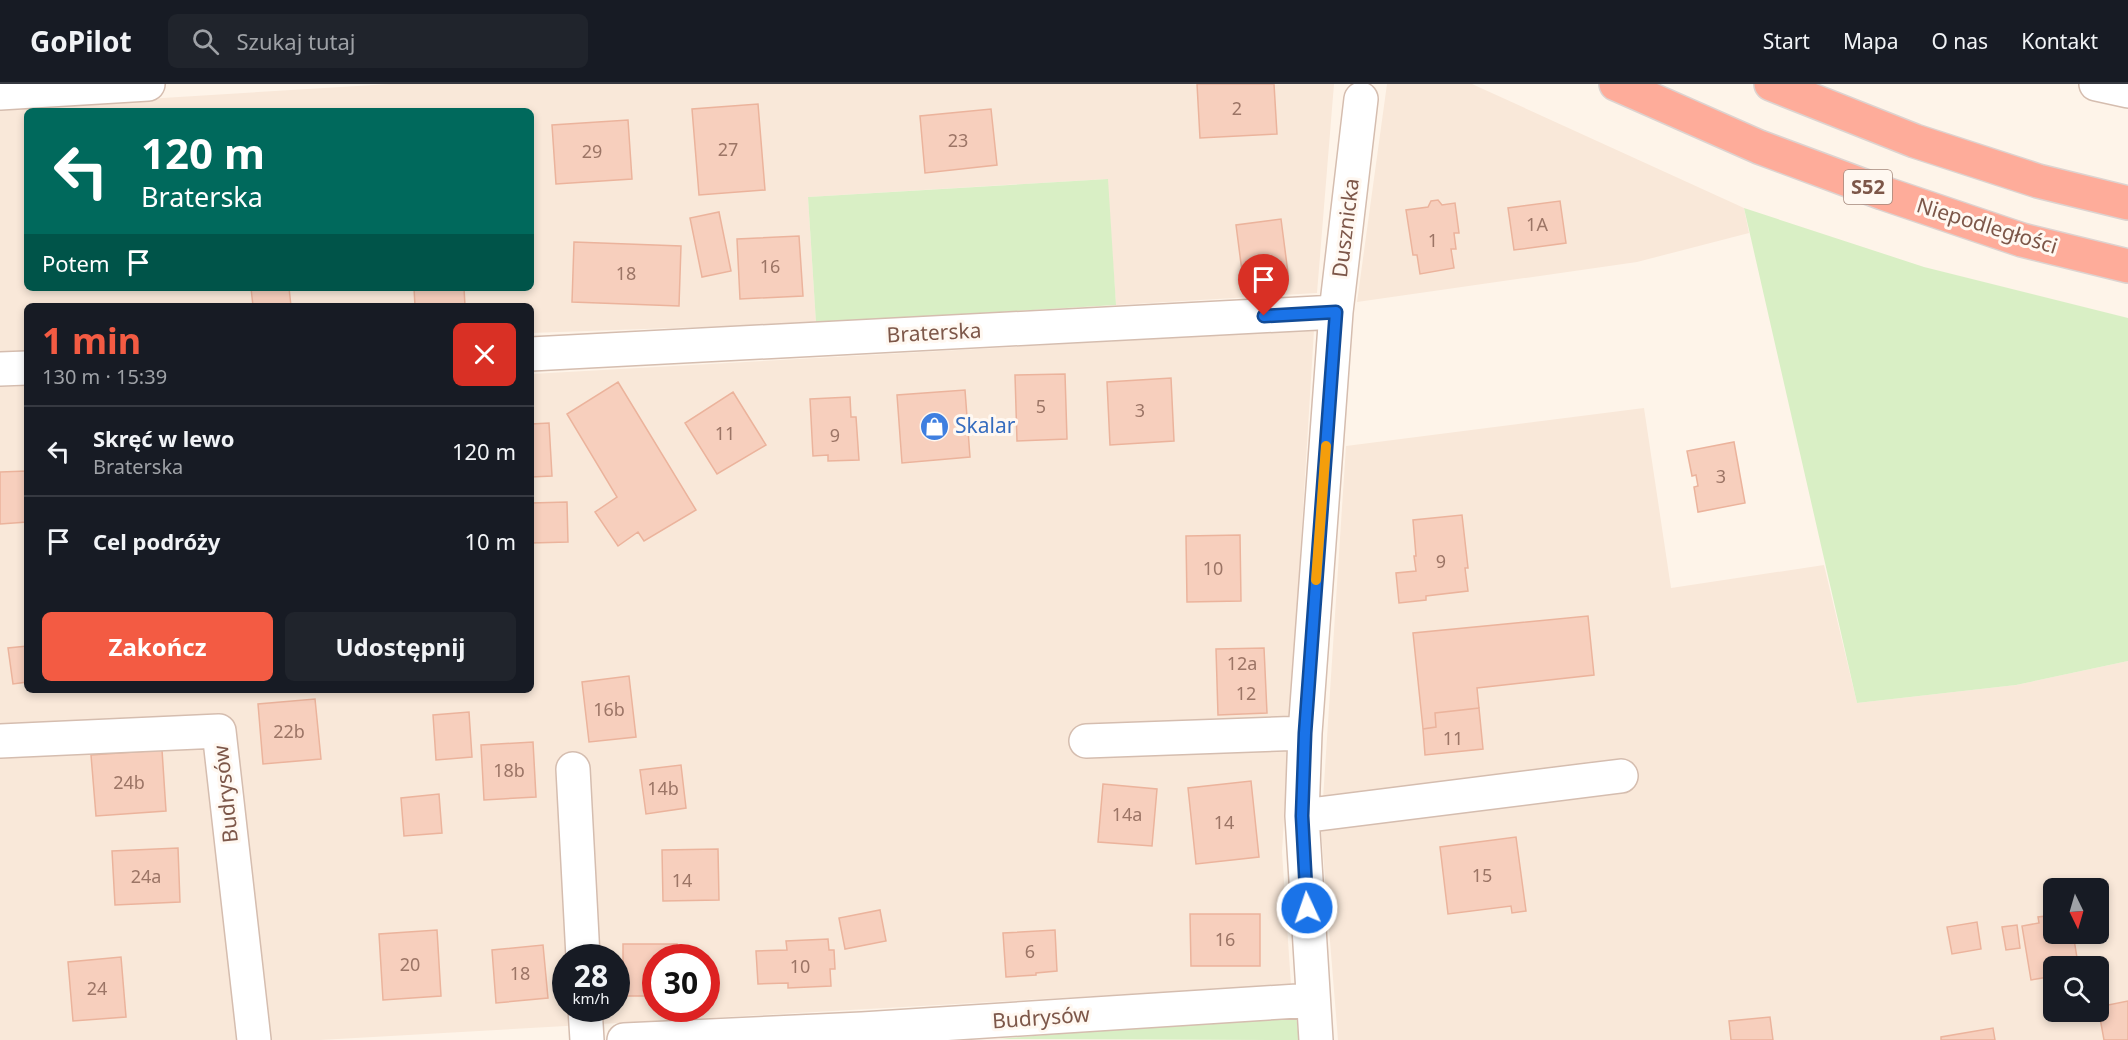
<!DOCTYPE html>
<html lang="pl">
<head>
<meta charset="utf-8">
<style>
  body { margin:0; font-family:"Noto Sans",sans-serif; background:#20242c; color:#f1f3f6; height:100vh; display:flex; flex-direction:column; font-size:22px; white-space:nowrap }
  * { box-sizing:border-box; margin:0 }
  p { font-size:20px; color:#9ea1a6 }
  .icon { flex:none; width:33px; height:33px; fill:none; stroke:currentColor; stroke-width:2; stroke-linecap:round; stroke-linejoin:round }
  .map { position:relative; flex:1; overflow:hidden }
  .side { position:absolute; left:24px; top:219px; width:510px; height:390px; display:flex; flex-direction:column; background:#171b24; border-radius:9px; box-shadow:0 3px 9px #0003 }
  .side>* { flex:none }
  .top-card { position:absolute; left:24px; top:24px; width:510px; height:183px; border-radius:9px; box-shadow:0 3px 9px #0003; background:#00695c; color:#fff; overflow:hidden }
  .needle { width:39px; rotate:175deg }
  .tools { position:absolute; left:2043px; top:794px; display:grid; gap:12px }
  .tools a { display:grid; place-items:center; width:66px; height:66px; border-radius:9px; background:#171b24; box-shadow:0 3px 9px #0003; font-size:30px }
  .speed { position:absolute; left:552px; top:860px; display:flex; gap:12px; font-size:30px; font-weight:700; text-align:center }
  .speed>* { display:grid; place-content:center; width:78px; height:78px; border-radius:50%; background:#171b24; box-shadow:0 3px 9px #0003; line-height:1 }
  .speed small { font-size:15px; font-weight:400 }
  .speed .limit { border:9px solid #d22; background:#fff; color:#111 }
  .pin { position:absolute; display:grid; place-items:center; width:51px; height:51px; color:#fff; margin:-62px -26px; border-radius:50% 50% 50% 0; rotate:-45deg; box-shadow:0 0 6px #0007 }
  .pin .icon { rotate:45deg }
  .me { position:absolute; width:66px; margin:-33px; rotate:357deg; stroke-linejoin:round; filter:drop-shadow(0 0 4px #0008) }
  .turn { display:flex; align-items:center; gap:21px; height:126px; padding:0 18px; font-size:27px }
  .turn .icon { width:78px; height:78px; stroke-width:2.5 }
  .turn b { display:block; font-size:42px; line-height:51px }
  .then { display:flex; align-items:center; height:57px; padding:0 18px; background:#0003; gap:12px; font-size:22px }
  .round { display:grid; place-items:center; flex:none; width:63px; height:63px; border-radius:9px; background:#20242c }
  .head { display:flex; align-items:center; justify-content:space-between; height:102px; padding:0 18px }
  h1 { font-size:36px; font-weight:700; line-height:45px; color:#f35b43 }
  .cta { display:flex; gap:12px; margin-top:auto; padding:12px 18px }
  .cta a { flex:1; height:69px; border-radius:9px; background:#f35b43; color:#fff; font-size:24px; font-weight:700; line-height:69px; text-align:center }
  .cta a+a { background:#20242c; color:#f1f3f6 }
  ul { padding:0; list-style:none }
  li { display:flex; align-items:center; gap:18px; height:90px; padding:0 18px; border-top:2px solid #363941 }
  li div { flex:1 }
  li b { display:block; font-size:22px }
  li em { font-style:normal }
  header { display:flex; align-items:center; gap:36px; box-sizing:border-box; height:84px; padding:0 30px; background:#171b24; border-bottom:2px solid #363941 }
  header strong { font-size:28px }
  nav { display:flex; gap:33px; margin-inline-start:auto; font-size:21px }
  .search { width:420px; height:54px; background:#20242c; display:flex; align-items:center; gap:15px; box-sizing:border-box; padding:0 21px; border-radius:9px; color:#9ea1a6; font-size:22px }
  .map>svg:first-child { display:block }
</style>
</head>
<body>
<header>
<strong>GoPilot</strong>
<div class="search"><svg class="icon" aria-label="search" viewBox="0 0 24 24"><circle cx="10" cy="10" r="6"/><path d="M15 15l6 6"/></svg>Szukaj tutaj</div>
<nav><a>Start</a><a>Mapa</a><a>O nas</a><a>Kontakt</a></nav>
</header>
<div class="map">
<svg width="2128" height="956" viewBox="0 0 2128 956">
  <rect width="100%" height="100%" fill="#fef4e9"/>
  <path fill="#f9e8d9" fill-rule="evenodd" d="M390 0H1334L1317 209 1116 221 1107 95 808 113 816 239 531 249V222H27V267L0 268V24ZM27 27H531V204H27Z
    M1387 0H1472L1744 124 1749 149 1637 178 1357 218Z
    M1314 246 1282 768 1291 901 320 956H0V303L27 302V606H531V290ZM566 873H616V924H566ZM656 873H706V924H656Z
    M1644 324 1671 504 1824 481 1857 619 2016 601 2128 577V956H1338L1321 746 1346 362ZM2054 804H2098V849H2054ZM2054 882H2098V927H2054Z"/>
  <path fill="#d9efc5" d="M1108 95 1116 221 816 239 808 113Z
    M1744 124 1924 183 2128 234V577L2016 601 1857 619Z
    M1296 930 1299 956 998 955Z"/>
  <path fill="#f7cfbd" stroke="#ebb39c" stroke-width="1.5" d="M1197 0H1274L1277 50 1200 54Z
    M758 20 765 106 699 111 692 25Z
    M991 25 997 81 925 89 920 32Z
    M628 36 632 95 556 100 552 41Z
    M1438 116 1442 121 1455 119 1459 149H1454L1456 165H1451L1454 184 1420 190 1417 171H1413L1406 126 1428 123 1431 117Z
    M1560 117 1566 159 1514 166 1508 124Z
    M719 128 731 187 702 193 690 134Z
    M1281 135 1288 189 1243 195 1236 141Z
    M799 152 803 212 740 215 737 155Z
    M574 158 681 162 679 222 572 218Z
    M251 204H289L291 222H253Z
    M414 204H464L465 222H415Z
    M1065 290 1067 355 1017 357 1015 291Z
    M1171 294 1174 357 1110 361 1107 298Z
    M618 298 696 426 644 457 638 448 618 462 595 428 617 413 567 330Z
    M965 306 970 373 902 379 897 311Z
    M733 308 766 361 717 390 685 339Z
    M850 313 851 333H856L859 376 828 377V371L813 372 810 315Z
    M549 339 552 392 531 393V340Z
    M1734 358 1745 419 1698 428 1694 403 1698 402 1696 391 1692 392 1687 367Z
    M27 387V438L0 440V388Z
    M567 418 568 458 531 459V419Z
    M1462 431 1468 484H1465L1468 507 1426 512V516L1399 519 1396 489 1416 487 1414 472H1416L1413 436Z
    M1240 451 1241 517 1187 518 1186 452Z
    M1588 532 1594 591 1477 604 1479 624 1435 629 1436 643 1423 645 1413 549Z
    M27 562V598L13 600 8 564Z
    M1264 564 1267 629 1218 631 1216 565Z
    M629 592 636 653 589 658 582 598Z
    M315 615 321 675 263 680 258 620Z
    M1479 624 1483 665 1425 671 1423 645 1436 643 1435 629Z
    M469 628 472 673 436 676 433 631Z
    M533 658 536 713 484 716 481 661Z
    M162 666 166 727 96 732 91 671Z
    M681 681 686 724 646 730 640 686Z
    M1251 697 1259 773 1196 780 1188 704Z
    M1103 700 1157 705 1152 762 1098 758Z
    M439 710 442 749 404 752 401 714Z
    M1516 753 1526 827 1512 829 1511 822 1448 830 1440 763Z
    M178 764 180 818 115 821 112 767Z
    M718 765 719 816 663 817 662 766Z
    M880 826 886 857 845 865 839 834Z
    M1190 830H1260V882H1191Z
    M2054 831V849H2073L2078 880 2054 882V892L2031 896 2022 842 2039 839 2038 833Z
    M1977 838 1981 865 1952 870 1947 843Z
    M2017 841 2020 864 2006 866 2002 843Z
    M437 846 441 912 383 916 379 850Z
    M1055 846 1057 887 1036 889V891L1006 893 1003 849Z
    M828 855 829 866H834L835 885H830L831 902 788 904V899L758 900 756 867 787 866 786 857Z
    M623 860H677V873H656V912H623Z
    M543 861 548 914 496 919 492 866Z
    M121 873 126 933 73 937 68 878Z
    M2128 917V956H2104L2098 923Z
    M1770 933 1773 956H1731L1729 937Z
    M1993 944 1995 956H1941V953Z"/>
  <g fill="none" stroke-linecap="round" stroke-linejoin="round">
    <defs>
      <path id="minor" d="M2096 0 2128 7
        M0 9 148 0
        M531 270 1336 228
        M0 285 27 284
        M0 657 219 647 254 956
        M1086 657 1305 649
        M573 685 583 873
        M1302 732 1621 692
        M585 924 587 956
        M624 956 862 945 1313 916
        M1316 956 1302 732 1305 649 1336 228 1361 15"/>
      <path id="highway" d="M1616 0 1759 63 1883 109 2022 156 2128 182
        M1771 0 1915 57 2038 97 2128 119"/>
    </defs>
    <use href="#minor" stroke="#d5bdaf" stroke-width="36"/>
    <use href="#highway" stroke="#ddd3d0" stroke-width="36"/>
    <use href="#minor" stroke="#fff" stroke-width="33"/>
    <use href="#highway" stroke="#feac9a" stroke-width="33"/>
  </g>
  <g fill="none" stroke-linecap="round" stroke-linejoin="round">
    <defs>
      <path id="route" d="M1264 232 1336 228 1305 649 1302 732 1307 824"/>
    </defs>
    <use href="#route" stroke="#114b97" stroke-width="15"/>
    <use href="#route" stroke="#1a73e8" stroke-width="10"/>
    <path stroke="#f59e0b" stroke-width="10" d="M1316 496 1326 362"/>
  </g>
  <defs>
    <symbol id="shop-disc" viewBox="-11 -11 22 22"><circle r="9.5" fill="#3f7fe0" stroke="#fff8f1"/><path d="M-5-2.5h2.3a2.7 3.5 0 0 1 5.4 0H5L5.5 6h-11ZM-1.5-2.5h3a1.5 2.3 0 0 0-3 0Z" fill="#fff"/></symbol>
  </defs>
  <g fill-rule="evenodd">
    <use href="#shop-disc" x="918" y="326" width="33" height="33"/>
  </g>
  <g text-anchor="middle" stroke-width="6" stroke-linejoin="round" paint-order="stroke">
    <g font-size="18" fill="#9c7566">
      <text x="1237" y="31">2</text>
      <text x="958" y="63">23</text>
      <text x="728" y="72">27</text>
      <text x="592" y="74">29</text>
      <text x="1537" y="147">1A</text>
      <text x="1433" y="163">1</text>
      <text x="770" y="189">16</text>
      <text x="626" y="196">18</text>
      <text x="1041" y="329">5</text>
      <text x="1140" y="333">3</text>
      <text x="725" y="356">11</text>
      <text x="835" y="358">9</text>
      <text x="1721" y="399">3</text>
      <text x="1441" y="484">9</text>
      <text x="1213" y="491">10</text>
      <text x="1242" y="586">12a</text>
      <text x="1246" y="616">12</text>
      <text x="609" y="632">16b</text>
      <text x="289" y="654">22b</text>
      <text x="1453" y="661">11</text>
      <text x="509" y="693">18b</text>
      <text x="129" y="705">24b</text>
      <text x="663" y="711">14b</text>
      <text x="1127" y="737">14a</text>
      <text x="1224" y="745">14</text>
      <text x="1482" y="798">15</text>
      <text x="146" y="799">24a</text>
      <text x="682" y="803">14</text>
      <text x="1225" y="862">16</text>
      <text x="1030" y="874">6</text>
      <text x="410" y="887">20</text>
      <text x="800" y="889">10</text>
      <text x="520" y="896">18</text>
      <text x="97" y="911">24</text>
    </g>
    <rect fill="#fff8f1" stroke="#a4877b" stroke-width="1.5" x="1844" y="86" width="48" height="34" rx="4.5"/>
    <g font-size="20" font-weight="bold" fill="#7d5749">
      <text x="1868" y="110">S52</text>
    </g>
    <g font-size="21" fill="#7d5749" stroke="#fff8f1">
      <text transform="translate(1987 142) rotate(17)" y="7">Niepodległości</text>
      <text transform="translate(1346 144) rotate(-83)" y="7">Dusznicka</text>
      <text transform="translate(934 249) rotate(-3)" y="7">Braterska</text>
      <text transform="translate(226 710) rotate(-96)" y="7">Budrysów</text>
      <text transform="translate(1041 934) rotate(-4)" y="7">Budrysów</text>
    </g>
    <g font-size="21" fill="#366cbe" stroke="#fff8f1" text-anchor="start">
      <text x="955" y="349">Skalar</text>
    </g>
  </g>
</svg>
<div class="tools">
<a><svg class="needle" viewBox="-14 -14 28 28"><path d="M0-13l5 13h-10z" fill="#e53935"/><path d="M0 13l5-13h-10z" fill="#9ea1a6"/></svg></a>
<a><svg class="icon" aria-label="search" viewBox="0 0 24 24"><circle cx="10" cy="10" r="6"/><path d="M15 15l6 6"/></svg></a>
</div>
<div class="speed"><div>28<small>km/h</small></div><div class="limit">30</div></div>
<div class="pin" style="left:1264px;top:232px;background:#d93025"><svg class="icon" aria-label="arrive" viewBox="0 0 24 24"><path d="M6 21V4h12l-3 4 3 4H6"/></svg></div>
<svg class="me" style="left:1307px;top:824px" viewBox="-20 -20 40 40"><circle r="17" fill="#1a73e8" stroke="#fff" stroke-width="3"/><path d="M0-11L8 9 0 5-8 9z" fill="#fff"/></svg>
<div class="top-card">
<div class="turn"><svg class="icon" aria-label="left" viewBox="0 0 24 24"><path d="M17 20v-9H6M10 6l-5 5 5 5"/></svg><div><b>120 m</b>Braterska</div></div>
<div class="then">Potem<svg class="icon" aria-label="arrive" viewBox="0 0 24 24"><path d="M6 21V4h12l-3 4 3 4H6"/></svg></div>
</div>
<section class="side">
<div class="head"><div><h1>1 min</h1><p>130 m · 15:39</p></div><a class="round" style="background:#d93025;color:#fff"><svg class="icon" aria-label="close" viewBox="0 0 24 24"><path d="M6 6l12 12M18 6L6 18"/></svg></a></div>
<ul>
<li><svg class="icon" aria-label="left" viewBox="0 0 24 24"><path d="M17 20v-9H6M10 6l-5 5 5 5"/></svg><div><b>Skręć w lewo</b><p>Braterska</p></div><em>120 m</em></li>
<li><svg class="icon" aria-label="arrive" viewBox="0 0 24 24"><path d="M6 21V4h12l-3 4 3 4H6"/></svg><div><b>Cel podróży</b></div><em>10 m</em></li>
</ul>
<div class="cta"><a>Zakończ</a><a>Udostępnij</a></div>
</section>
</div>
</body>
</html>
